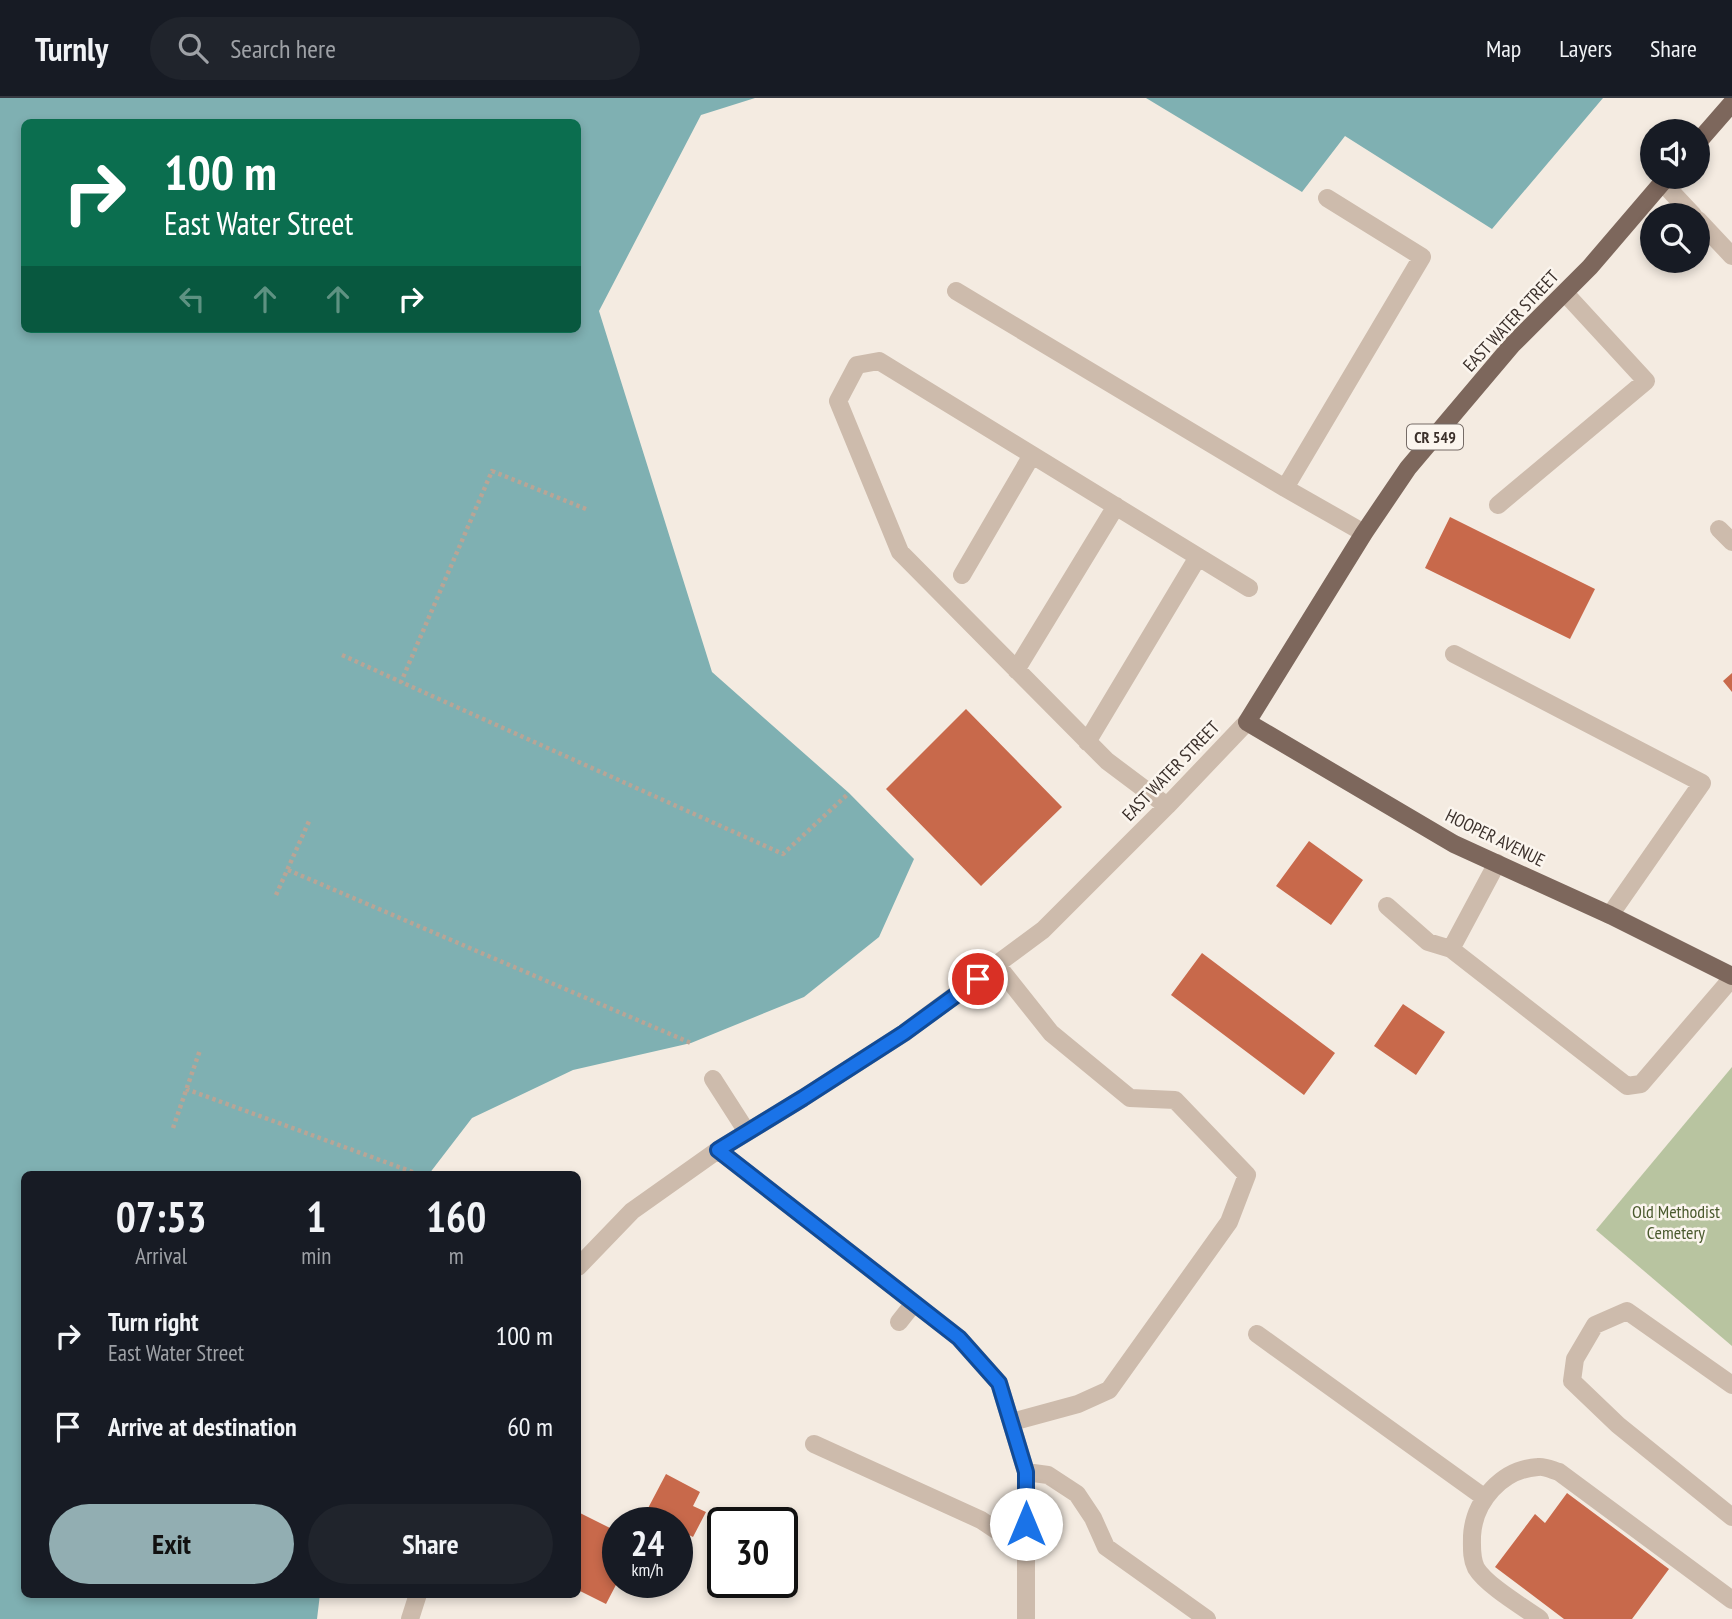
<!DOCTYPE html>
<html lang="en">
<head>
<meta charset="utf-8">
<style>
  body { margin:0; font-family:"PT Sans Narrow",sans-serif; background:#20242c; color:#f1f3f6; height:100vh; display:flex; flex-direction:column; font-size:26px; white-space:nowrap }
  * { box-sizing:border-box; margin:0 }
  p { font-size:23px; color:#9ea1a6 }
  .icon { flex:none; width:38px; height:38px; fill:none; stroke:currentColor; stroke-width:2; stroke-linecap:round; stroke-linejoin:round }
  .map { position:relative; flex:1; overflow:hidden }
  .details { position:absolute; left:21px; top:1073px; width:560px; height:427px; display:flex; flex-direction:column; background:#171b24; border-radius:10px; box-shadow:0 4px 10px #0003 }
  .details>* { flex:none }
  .banner { position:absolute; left:21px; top:21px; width:560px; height:214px; border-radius:10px; box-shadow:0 4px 10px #0003; background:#0b6e4f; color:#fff; overflow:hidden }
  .buttons { position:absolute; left:1640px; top:21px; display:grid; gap:14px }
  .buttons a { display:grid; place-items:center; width:70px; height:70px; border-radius:50%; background:#171b24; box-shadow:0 4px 10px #0003; font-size:35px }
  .speed { position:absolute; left:602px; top:1409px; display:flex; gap:14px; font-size:35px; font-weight:700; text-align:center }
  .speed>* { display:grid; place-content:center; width:91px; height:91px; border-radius:50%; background:#171b24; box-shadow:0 4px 10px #0003; line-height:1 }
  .speed small { font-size:18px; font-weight:400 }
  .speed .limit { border:4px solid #111; border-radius:10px; background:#fff; color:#111 }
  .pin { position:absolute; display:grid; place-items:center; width:60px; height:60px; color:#fff; margin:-30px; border:4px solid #fff; border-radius:50%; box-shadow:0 2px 7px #0007 }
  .me { position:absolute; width:77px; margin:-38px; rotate:0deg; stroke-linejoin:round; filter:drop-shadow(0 0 5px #0008) }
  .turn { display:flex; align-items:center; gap:24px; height:147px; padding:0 28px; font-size:32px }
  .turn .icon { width:91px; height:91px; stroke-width:2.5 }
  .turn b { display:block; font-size:49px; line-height:60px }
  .lanes { display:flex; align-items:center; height:66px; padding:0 28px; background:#0003; justify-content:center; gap:35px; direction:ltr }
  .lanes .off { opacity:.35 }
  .eta { display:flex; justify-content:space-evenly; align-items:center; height:119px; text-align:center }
  .eta b { font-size:42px; font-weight:700; line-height:49px }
  .cta { display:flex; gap:14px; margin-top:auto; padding:14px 28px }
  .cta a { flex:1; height:80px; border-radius:42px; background:#92aeb2; color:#111; font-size:28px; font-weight:700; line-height:80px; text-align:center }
  .cta a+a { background:#20242c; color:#f1f3f6 }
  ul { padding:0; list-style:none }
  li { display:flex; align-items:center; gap:21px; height:91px; padding:0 28px }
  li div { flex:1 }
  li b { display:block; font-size:26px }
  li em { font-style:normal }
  header { display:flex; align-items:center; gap:42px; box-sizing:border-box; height:98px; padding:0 35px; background:#171b24; border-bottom:2px solid #363941 }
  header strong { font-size:33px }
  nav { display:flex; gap:38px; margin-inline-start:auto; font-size:24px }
  .search { width:490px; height:63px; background:#20242c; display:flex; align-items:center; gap:18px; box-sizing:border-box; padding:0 24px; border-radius:38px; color:#9ea1a6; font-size:26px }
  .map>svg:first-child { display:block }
</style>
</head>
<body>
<header>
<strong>Turnly</strong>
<div class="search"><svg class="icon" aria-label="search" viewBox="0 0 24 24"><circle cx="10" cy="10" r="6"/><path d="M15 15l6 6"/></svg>Search here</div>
<nav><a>Map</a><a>Layers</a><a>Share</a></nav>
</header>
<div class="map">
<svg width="1732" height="1521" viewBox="0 0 1732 1521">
  <rect width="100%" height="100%" fill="#f4ebe1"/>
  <path fill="#b8c4a0" d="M1732 969V1248L1596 1132Z"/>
  <path fill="#7fb0b2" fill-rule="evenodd" d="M0 0H755L701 17 599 213 712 574 849 695 914 761 879 839 804 899 691 945 573 972 472 1020 429 1076H24V1496H320L317 1521H0ZM24 24H578V231H24Z
    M1146 0H1603L1492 131 1345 38 1302 94Z"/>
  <path fill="#c8694b" d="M1450 419 1595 491 1570 541 1425 470Z
    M1732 575V594L1723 583Z
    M966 611 1062 709 981 788 886 691Z
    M1309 743 1363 782 1331 827 1276 788Z
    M1202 855 1335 955 1304 997 1171 897Z
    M1403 906 1445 934 1416 977 1374 948Z
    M666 1376 700 1394 693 1408 706 1414 693 1439 677 1431V1424H665L646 1414Z
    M1567 1395 1669 1471 1632 1521H1564L1495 1469 1535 1416 1545 1425Z
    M578 1414 618 1434V1483L606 1506 578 1492Z"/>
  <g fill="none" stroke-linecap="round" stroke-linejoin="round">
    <path stroke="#b9a596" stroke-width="4.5" stroke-dasharray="3.5 3.5" stroke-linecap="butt" d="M586 411 492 373 401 584 783 756 849 695
      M342 557 401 584
      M288 772 691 945
      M276 797 310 721
      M186 991 418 1076
      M173 1030 200 952"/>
    <path stroke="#cdbbac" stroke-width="18" d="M1662 84 1693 117
      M1327 100 1422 159 1285 390 1364 435
      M1698 122 1732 158
      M956 193 1285 390
      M1498 407 1646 283 1565 195
      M1719 431 1732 444
      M962 477 1032 357
      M1454 556 1702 685 1610 817
      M1016 572 1116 408
      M1087 644 1198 459
      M1167 708 1107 663 900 454 838 303 857 267 879 263 1249 490
      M1387 808 1428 844 1451 851 1627 988 1641 986 1732 880
      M1451 851 1497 765
      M997 867 1051 935 1130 1000 1175 1002 1247 1077 1229 1124 1109 1292 1078 1306 1012 1324
      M713 981 747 1034
      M718 1052 959 1240 999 1285 1026 1374V1521
      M578 1169 632 1113 718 1052 803 1000 904 935 1043 832 1167 708 1247 624
      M899 1224 914 1205
      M1257 1236 1485 1400
      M1732 1287 1627 1213 1595 1227 1575 1261 1572 1283 1618 1327 1732 1419
      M814 1346 981 1422 1026 1452
      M1026 1374 1048 1377 1077 1396 1093 1420 1106 1449 1207 1521
      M410 1521 418 1496
      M1540 1521C1523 1509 1486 1487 1476 1470 1471 1460 1472 1449 1472 1438 1474 1403 1502 1371 1538 1369 1545 1368 1552 1372 1559 1374L1732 1502"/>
    <path stroke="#7d675c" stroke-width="18" d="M1698 44 1732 5
      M1667 79 1590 169 1512 247 1408 370 1364 435 1247 624 1454 746 1610 817 1732 878"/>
  </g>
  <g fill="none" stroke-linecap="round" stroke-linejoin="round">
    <defs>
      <path id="route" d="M978 881 904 935 803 1000 718 1052 959 1240 999 1285 1026 1374V1426"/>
    </defs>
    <use href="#route" stroke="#114b97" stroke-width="18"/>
    <use href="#route" stroke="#1a73e8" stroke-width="12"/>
  </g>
  <g text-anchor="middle" stroke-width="5" stroke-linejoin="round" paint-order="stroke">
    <rect fill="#fbf5ee" stroke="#756b66" stroke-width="2" x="1407" y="326.5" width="56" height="25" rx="5"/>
    <g font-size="16" font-weight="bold" fill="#3b302b">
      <text x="1435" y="345">CR 549</text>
    </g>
    <g font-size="18" fill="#3b302b" stroke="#fbf5ee">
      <text transform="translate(1511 223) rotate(-47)" y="6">EAST WATER STREET</text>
      <text transform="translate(1171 673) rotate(-46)" y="6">EAST WATER STREET</text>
      <text transform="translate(1495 740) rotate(26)" y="6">HOOPER AVENUE</text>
    </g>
    <g font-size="18" fill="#4a5a2e" stroke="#fbf5ee">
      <text x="1676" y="1120">Old Methodist<tspan x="1676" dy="21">Cemetery</tspan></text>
    </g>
  </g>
</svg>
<div class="buttons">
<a><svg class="icon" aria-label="sound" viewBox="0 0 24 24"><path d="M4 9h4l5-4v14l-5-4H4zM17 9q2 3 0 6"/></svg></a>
<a><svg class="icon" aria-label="search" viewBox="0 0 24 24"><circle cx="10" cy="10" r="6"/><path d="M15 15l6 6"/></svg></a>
</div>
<div class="speed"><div>24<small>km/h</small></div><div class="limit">30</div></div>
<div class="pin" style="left:978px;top:881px;background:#d93025"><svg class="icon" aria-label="arrive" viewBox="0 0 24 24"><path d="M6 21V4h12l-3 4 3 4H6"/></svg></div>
<svg class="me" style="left:1026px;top:1426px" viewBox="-20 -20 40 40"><circle r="19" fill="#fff"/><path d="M0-13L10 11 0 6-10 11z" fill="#1a73e8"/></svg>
<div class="banner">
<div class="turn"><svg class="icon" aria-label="right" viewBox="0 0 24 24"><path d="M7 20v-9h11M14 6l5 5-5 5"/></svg><div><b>100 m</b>East Water Street</div></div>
<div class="lanes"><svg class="icon off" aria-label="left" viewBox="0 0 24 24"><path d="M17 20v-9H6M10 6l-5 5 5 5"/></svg><svg class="icon off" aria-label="ahead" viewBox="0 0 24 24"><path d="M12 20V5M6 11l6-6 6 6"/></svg><svg class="icon off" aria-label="ahead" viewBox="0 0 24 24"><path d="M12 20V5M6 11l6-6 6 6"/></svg><svg class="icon" aria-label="right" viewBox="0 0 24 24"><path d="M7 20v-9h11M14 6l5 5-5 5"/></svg></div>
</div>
<section class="details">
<div class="eta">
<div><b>07:53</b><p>Arrival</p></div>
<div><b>1</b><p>min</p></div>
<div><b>160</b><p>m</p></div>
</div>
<ul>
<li><svg class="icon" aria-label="right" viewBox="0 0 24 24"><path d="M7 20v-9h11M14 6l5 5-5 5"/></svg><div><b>Turn right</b><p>East Water Street</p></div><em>100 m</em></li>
<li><svg class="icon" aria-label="arrive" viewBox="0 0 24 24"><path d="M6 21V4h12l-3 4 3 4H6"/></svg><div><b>Arrive at destination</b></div><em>60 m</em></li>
</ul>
<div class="cta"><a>Exit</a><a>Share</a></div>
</section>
</div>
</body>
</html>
